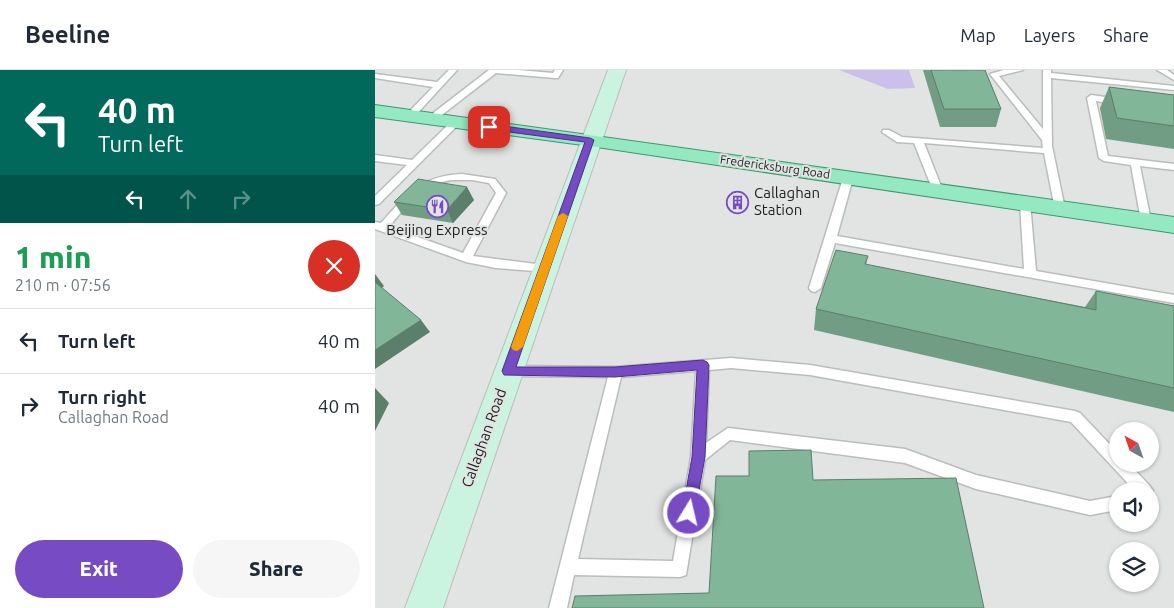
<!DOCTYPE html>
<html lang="en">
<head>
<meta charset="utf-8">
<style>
  body { margin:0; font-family:Ubuntu,sans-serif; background:#f6f6f7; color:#1f2937; height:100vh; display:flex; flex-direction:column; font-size:19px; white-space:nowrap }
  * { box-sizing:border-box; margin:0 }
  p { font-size:16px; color:#747a83 }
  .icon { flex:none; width:28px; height:28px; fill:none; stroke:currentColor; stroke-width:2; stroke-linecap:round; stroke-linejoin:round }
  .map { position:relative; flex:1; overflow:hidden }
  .sheet { display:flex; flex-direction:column; background:#fff; width:375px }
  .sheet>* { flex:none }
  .top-card { background:#00695c; color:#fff; overflow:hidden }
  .needle { width:32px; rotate:320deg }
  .tools { position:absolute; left:734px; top:352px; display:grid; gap:10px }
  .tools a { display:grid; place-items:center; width:50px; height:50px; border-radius:50%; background:#fff; box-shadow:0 1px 4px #0004; font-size:25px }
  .pin { position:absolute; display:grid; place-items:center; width:42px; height:42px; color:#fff; margin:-21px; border-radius:10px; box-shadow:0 2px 8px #0006 }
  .me { position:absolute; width:55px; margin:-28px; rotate:9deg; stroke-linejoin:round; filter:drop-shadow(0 0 4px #0008) }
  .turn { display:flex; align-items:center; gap:18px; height:105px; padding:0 15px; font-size:22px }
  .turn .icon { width:65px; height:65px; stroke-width:2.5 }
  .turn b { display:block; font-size:35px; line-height:42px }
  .lanes { display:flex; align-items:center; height:48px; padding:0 15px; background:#0003; justify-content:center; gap:25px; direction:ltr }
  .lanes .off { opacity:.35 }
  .round { display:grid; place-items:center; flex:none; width:52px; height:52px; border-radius:26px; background:#f6f6f7 }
  .head { display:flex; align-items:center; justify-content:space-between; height:85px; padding:0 15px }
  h1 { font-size:30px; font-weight:800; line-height:38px; color:#1e9e55 }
  .primary-button { display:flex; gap:10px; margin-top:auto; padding:10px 15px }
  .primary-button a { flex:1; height:58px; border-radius:30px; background:#764bc4; color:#fff; font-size:20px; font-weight:800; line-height:58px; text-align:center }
  .primary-button a+a { background:#f6f6f7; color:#1f2937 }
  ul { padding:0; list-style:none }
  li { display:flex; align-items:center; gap:15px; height:65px; padding:0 15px; border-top:1px solid #e0e1e3 }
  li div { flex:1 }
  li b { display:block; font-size:19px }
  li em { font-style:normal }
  header { display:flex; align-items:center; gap:30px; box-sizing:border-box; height:70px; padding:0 25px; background:#fff; border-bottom:1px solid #e0e1e3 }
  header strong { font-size:24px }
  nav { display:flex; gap:28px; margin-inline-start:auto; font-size:18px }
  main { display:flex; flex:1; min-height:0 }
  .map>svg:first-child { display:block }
</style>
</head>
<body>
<header>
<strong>Beeline</strong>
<nav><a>Map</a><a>Layers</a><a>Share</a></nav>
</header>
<main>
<section class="sheet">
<div class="top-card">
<div class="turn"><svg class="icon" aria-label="left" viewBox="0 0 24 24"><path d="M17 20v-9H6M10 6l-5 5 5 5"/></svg><div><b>40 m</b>Turn left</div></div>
<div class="lanes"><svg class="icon" aria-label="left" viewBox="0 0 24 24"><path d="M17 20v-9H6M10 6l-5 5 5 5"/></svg><svg class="icon off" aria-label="ahead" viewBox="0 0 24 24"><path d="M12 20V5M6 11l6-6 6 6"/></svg><svg class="icon off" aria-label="right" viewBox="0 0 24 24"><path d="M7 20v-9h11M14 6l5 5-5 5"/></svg></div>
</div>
<div class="head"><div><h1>1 min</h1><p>210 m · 07:56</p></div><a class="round" style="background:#d93025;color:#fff"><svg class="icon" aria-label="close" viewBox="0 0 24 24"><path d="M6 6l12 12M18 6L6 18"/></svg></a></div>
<ul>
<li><svg class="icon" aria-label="left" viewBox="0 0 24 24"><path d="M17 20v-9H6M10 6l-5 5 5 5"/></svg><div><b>Turn left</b></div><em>40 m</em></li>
<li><svg class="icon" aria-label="right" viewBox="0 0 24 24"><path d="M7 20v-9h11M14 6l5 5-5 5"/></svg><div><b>Turn right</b><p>Callaghan Road</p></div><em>40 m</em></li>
</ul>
<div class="primary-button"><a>Exit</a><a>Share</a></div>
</section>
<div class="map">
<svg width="799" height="538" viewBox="0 0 799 538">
  <rect width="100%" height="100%" fill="#e1e4e2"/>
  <path fill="#cbc0ec" d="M464 0H534L540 18 513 19Z"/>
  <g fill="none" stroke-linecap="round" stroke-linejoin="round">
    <defs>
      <path id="service" d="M74 0H82L38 48H32V44L58 17 0 8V4L62 12Z
        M114 0H143L178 3 180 0H188L183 8H180L121 3 59 51H53V47Z
        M629 0H648L624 6 668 59V0H676V3L799 16V20L676 8 677 76 690 139 689 141H681L680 139 669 83 549 73 568 121 567 123H559L539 73 522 72 507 62 508 60H514L527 67 668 78 667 70 615 4Z
        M782 0H792L799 5V10Z
        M716 25 745 29 749 32 745 35 721 31 733 86 799 94V100L765 96 776 151 775 153 771 154 766 151 756 95 729 91 724 88 712 28Z
        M81 49 84 50V54L4 134 0 135V126L32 95 0 91V85L37 90 78 50Z
        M87 104 120 109 131 123 98 186 169 195 175 199 173 202 121 198 91 192 0 159V152L6 153C32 124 45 106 87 104ZM76 110H97L114 113 121 123 88 183 14 157C32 135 47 115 76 110Z
        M473 105 478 108 462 166 649 199 645 133 650 130 655 133 661 201 799 225V233L460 173 446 218 440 222 436 221 434 218 468 108Z
        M356 288 435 295 700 341 705 343 742 382V394H754L775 416 778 421 775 426V421H760L696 352 435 305 356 298 334 300 331 373 353 358 530 379 601 405 715 431 742 426V440L715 445 601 419 530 393 355 370 330 390 311 505 305 507 199 505 192 538H174L233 307 133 306 128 305 126 301 128 297 133 296 241 297ZM321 301 316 387 298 491 203 489 246 307Z"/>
      <path id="secondary" d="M233 0H251L68 538H30Z"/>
      <path id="primary" d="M0 35 799 147V163L215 76 0 47Z"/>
    </defs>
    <use href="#service" stroke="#babdbb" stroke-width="3"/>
    <use href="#secondary" stroke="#babdbb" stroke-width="2"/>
    <use href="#primary" stroke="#3d986c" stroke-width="2"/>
    <use href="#service" fill="#fff" fill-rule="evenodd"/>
    <use href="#secondary" fill="#caf4e0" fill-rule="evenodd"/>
    <use href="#primary" fill="#95e9c1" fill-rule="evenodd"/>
  </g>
  <path fill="#709d83" d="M548 0H610L626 39 621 57H565Z
    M734 17 799 25V79L731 69 725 38Z
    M99 130 78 153 27 145 19 132Z
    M493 186 491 195 710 237 721 221 799 236V342L439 260 441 239Z"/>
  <path fill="#5b7f6a" d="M92 117 99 130 78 153 72 140Z
    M0 204 9 216 5 220 0 214Z
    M46 250 55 262 0 299V280Z
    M0 318 14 333 0 361Z"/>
  <path fill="#82b698" stroke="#5b7f6a" d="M556 0H610L626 39H569Z
    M734 17 799 25V56L742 48Z
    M43 109 92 117 72 140 19 132Z
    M461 180 493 186 490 194 721 240V221L799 236V318L441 239Z
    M0 212 46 250 0 280Z
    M436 380 438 410 581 408 609 538H197L200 526 334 523 341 406H374V381Z"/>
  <path fill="#764bc4" stroke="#4d317f" d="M114 54 215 68 219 70 141 297H240L328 290 332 292 334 295 330 387 319 448 314 450 309 448 307 443 317 387 322 300 240 307 129 305 127 301 210 72 111 59V55Z"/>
  <path fill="#f59e0b" d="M188 143 193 146 148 277 142 281 138 280 136 277 183 146Z"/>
  <defs>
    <symbol id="building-ring" viewBox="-11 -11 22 22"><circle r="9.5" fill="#e1e4e2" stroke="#764bc4" stroke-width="1.5"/><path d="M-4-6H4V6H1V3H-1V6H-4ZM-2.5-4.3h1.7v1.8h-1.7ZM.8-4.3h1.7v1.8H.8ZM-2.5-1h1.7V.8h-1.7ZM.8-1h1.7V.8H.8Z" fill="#764bc4"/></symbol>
    <symbol id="restaurant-ring" viewBox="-11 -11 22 22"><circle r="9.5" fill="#e1e4e2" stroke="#764bc4" stroke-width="1.5"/><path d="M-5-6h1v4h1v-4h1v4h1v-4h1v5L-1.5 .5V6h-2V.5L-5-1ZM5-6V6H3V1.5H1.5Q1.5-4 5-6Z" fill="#764bc4"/></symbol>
  </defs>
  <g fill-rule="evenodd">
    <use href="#building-ring" x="350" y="120" width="25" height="25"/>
    <use href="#restaurant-ring" x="50" y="124" width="25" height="25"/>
  </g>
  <g text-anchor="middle" stroke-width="4" stroke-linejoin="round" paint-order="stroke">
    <g font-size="12" fill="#1d1e1d" stroke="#e1e4e2">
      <text transform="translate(400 97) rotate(8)" y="4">Fredericksburg Road</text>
    </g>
    <g font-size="15" fill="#1d1e1d" stroke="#e1e4e2" text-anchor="start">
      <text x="379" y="128">Callaghan<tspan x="379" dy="17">Station</tspan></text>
      <text x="62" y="165" text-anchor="middle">Beijing Express</text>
    </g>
    <g font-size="15" fill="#1d1e1d" stroke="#e1e4e2">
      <text transform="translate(109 368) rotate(-70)" y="5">Callaghan Road</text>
    </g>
  </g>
</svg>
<div class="tools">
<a><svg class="needle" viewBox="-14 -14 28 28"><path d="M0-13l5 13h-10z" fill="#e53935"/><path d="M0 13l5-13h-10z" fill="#747a83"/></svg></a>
<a><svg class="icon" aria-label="sound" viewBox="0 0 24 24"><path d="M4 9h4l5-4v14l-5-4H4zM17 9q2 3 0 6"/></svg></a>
<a><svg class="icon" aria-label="layers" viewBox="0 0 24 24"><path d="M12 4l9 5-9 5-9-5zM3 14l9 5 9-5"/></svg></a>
</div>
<div class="pin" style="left:114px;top:57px;background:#d93025"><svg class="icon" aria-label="arrive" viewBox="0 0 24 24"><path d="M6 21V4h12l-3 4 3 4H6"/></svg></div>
<svg class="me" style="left:314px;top:443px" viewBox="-20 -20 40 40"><circle r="17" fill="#764bc4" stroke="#fff" stroke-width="3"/><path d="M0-11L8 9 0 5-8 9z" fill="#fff"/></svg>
</div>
</main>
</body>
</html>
